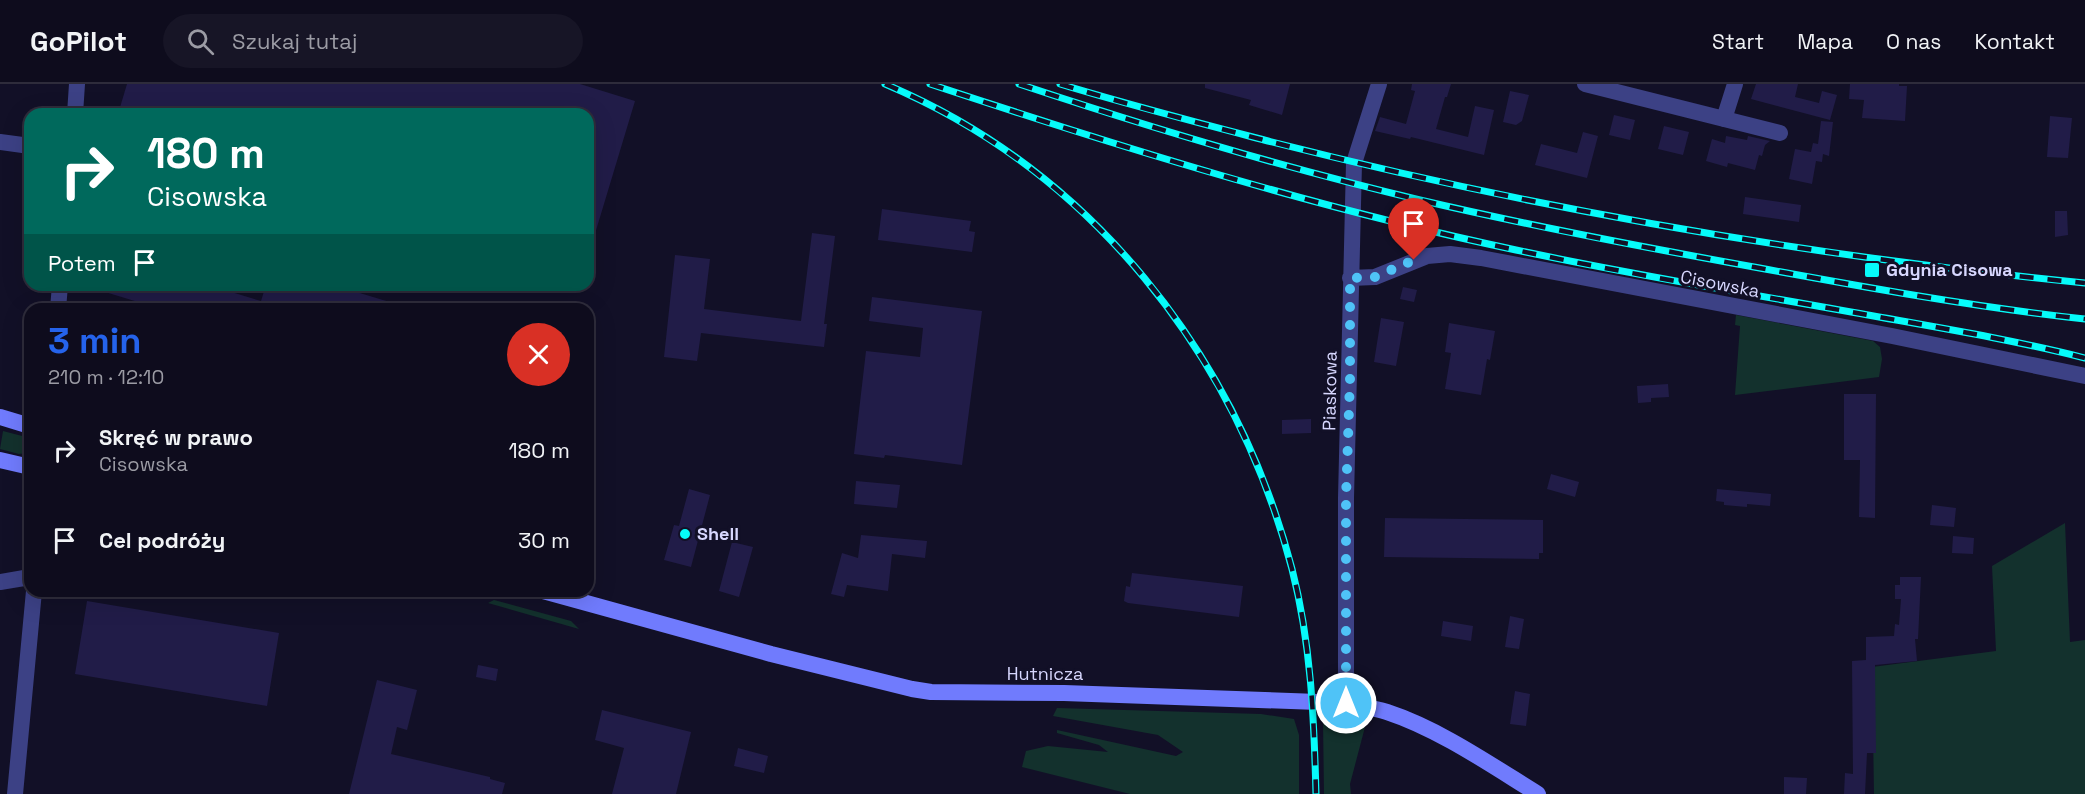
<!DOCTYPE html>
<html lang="pl">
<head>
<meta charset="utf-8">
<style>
  body { margin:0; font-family:"Space Grotesk",sans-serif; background:#171526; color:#f1f3f6; height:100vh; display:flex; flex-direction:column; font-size:22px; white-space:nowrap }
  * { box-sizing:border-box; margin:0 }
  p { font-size:20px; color:#9b9ba4 }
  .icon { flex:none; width:33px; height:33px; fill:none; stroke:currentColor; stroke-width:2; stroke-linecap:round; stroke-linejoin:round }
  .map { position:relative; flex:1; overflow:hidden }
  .drawer { position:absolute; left:24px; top:219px; width:570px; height:294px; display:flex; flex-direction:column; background:#0e0c1d; border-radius:18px; box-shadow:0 6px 24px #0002,0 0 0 2px #2e2c3b }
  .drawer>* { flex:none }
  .top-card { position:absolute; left:24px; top:24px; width:570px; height:183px; border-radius:18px; box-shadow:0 6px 24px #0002,0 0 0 2px #2e2c3b; background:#00695c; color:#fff; overflow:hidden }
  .pin { position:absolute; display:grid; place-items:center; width:51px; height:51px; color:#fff; margin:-62px -26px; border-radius:50% 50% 50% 0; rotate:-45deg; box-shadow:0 0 6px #0007 }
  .pin .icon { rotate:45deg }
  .me { position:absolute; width:66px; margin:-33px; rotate:0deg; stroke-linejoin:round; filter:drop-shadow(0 0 4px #0008) }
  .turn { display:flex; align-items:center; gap:21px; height:126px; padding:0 24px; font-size:27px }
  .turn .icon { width:78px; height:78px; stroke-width:2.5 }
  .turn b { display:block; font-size:42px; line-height:51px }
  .then { display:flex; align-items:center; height:57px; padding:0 24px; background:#0003; gap:12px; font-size:22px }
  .round { display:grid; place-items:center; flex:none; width:63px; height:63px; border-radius:32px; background:#171526 }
  .summary { display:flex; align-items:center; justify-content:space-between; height:102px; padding:0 24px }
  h1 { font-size:36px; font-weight:700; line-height:45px; color:#2563eb }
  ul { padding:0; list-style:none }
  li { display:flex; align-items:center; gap:18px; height:90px; padding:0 24px }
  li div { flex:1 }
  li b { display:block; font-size:22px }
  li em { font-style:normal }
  header { display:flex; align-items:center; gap:36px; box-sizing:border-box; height:84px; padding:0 30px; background:#0e0c1d; border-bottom:2px solid #2e2c3b }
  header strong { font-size:28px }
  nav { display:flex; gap:33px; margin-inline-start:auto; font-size:21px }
  .search { width:420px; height:54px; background:#171526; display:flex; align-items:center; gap:15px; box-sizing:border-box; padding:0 21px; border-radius:33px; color:#9b9ba4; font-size:22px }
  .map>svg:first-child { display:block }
</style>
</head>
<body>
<header>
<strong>GoPilot</strong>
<div class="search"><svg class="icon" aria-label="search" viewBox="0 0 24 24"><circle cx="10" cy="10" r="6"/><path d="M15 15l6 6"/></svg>Szukaj tutaj</div>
<nav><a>Start</a><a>Mapa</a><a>O nas</a><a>Kontakt</a></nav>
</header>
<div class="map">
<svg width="2085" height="710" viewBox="0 0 2085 710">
  <rect width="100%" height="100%" fill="#121027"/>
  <path fill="#13312d" d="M1736 231 1873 257 1880 263 1882 275 1879 293 1735 311 1740 242 1735 241Z
    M3 347 26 353 30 361 26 369 19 370 0 365Z
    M2065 439 2070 558 2085 556V710H1874L1872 583 1996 567 1992 482Z
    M494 516 571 537 579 545 488 519Z
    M1057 624 1261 630 1294 635 1299 651V710H1130L1022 683 1026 667 1048 662 1108 668 1099 661 1057 649V646L1176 672 1183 668 1158 651 1053 632Z
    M1323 637 1365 643 1350 700 1351 710H1324Z"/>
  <path fill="#211c48" d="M127 0H580L635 17 591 163H588V30H118Z
    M1205 0H1290L1282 31 1249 21 1251 16 1205 4Z
    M1412 0H1451L1447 13H1445L1436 45 1468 53 1475 22 1494 26 1484 71 1411 53 1410 55 1375 47 1380 33 1406 40 1415 7 1411 6Z
    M1756 0H1798L1795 13 1819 19 1822 7 1837 11 1830 36 1751 15Z
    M1850 0H1899V2H1907L1905 37 1862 34 1864 16 1849 15Z
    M1510 7 1529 11 1522 37 1516 41 1503 38Z
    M1614 31 1635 36 1630 56 1609 51Z
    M2050 32 2072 34 2068 74 2047 73Z
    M1821 37 1833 38 1829 72 1823 70 1822 78 1816 77 1812 100 1789 95 1795 65 1811 68 1813 59 1818 60Z
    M1664 42 1689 48 1683 71 1658 65Z
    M1583 48 1598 52 1587 94 1535 81 1541 60 1577 69Z
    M1726 52 1747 56 1748 52 1770 57 1765 61 1762 72 1759 71 1755 86 1728 79 1727 83 1706 77 1712 55 1725 59Z
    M1745 113 1801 121 1799 138 1743 130Z
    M882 125 971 137 969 147 975 148 972 168 878 156Z
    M2055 127H2067L2068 151 2055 153Z
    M812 149 835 152 824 240H827L824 263 701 249 697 277 664 273 675 171 710 175 704 225 801 237Z
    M92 201H219L218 204 261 217 266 201H333L403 222 402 225H285L277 223V225H161L92 204Z
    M1403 203 1417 206 1414 218 1400 215Z
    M872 213 982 227 962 381 885 371 884 374 854 370 866 267 920 273 923 244 869 237Z
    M1381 234 1404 238 1396 282 1374 278Z
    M1449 239 1495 247 1490 276 1487 275 1481 311 1445 305 1451 269 1445 268Z
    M1668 300 1669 313 1651 314V318L1638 319 1637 302Z
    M1844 310H1876L1875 434 1859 433 1860 376H1844Z
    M1311 335V349L1282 350V336Z
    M1551 390 1579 398 1575 413 1547 405Z
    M856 397 900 401 897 424 854 420Z
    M689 405 710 411 691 483 664 476 674 441 679 442Z
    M1717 405 1771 410 1770 422 1747 420V423L1724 421V418L1716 417Z
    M1932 421 1956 424 1954 443 1930 441Z
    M1385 434 1543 436V469H1539V475L1384 473Z
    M861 451 927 457 925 474 892 470 888 507 847 501 844 513 831 510 842 469 858 474Z
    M1953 452 1974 454 1973 470 1952 469Z
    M732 458 753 463 739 513 719 507Z
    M1132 489 1243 502 1239 533 1128 519 1124 517 1126 502 1130 503Z
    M1900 493H1921L1918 555H1915L1917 577 1875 581 1876 669H1867L1865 710H1844L1845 689 1853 690 1852 577 1866 576V553L1894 552 1895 540 1899 541 1901 515H1895V501H1900Z
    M87 517 279 549 267 622 75 590Z
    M1510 532 1524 535 1519 565 1505 563Z
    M1443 537 1473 542 1471 557 1441 552Z
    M478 581 498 585 496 597 476 593Z
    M377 596 417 606 407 646 397 643 391 670 490 693V695L505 699 502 710H349Z
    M1515 607 1530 610 1526 642 1510 640Z
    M602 626 691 648 676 710H612L624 664 595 656Z
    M738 664 768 672 764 689 734 682Z
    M1784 693 1807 694 1806 710H1784Z"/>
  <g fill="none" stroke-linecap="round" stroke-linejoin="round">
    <path stroke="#3c4185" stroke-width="16" d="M1585 0 1780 49
      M75 30 77 0
      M1724 35 1735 0
      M0 58 30 62
      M1350 194 1375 193 1427 172 1450 170 1481 174 1892 252 2085 292
      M58 225 60 201
      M0 498 30 493
      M1346 619V414L1354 79 1379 0
      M15 710 34 507"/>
    <path stroke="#707bfd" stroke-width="16" d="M0 333 30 342
      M0 376 30 383
      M543 507 771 570 912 605 931 608 1064 609 1346 619C1360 622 1374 624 1387 628 1439 645 1491 681 1538 710"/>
    <defs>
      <path id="rail" d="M885 0C1091 87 1236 270 1292 485 1311 559 1314 634 1316 710
        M930 0C1123 64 1317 124 1516 166 1633 191 1751 210 1868 231 1941 244 2014 256 2085 274
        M1019 0C1151 44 1285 84 1420 116 1531 142 1642 163 1754 183 1864 203 1974 223 2085 235
        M1060 0C1129 21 1199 39 1268 57 1536 125 1809 172 2085 199"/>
    </defs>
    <use href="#rail" stroke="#06fbfa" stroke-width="7"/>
    <use href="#rail" stroke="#121027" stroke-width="4.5" stroke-dasharray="14" stroke-linecap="butt"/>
  </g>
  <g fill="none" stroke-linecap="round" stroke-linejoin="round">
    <path stroke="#4fc3f7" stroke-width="10" stroke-dasharray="0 18" d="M1346 619V414L1350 296V194L1375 193 1414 176"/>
  </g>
  <g fill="#06fbfa" stroke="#121027" stroke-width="2">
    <rect x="1864" y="178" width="16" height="16" rx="3"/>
    <circle cx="685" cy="450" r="6"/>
  </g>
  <g text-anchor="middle" stroke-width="6" stroke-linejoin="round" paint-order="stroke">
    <g font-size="18" font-weight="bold" fill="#d7d7fe" stroke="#121027" text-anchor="start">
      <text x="1886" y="192">Gdynia Cisowa</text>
      <text x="697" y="456">Shell</text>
    </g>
    <g font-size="18" fill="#d7d7fe" stroke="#121027">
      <text transform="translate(1720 200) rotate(11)" y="6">Cisowska</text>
      <text transform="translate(1330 307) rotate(-89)" y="6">Piaskowa</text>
      <text x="1045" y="596">Hutnicza</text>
    </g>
  </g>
</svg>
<div class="pin" style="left:1414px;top:176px;background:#d93025"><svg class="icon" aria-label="arrive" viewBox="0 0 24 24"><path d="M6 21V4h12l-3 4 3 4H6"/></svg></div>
<svg class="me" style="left:1346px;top:619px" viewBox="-20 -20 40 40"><circle r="17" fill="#4fc3f7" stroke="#fff" stroke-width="3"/><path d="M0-11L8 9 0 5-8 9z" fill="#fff"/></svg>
<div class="top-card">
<div class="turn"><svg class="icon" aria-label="right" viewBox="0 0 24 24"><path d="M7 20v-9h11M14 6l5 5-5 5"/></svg><div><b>180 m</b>Cisowska</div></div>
<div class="then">Potem<svg class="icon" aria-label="arrive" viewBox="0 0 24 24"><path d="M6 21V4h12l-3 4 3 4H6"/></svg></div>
</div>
<section class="drawer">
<div class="summary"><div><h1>3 min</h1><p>210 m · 12:10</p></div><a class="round" style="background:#d93025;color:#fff"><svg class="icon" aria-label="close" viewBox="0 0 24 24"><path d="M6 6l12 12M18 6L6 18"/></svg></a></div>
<ul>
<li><svg class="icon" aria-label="right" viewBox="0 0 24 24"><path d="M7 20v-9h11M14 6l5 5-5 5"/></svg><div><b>Skręć w prawo</b><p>Cisowska</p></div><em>180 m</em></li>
<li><svg class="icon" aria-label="arrive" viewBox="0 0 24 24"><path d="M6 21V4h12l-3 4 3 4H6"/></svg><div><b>Cel podróży</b></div><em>30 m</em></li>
</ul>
</section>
</div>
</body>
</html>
